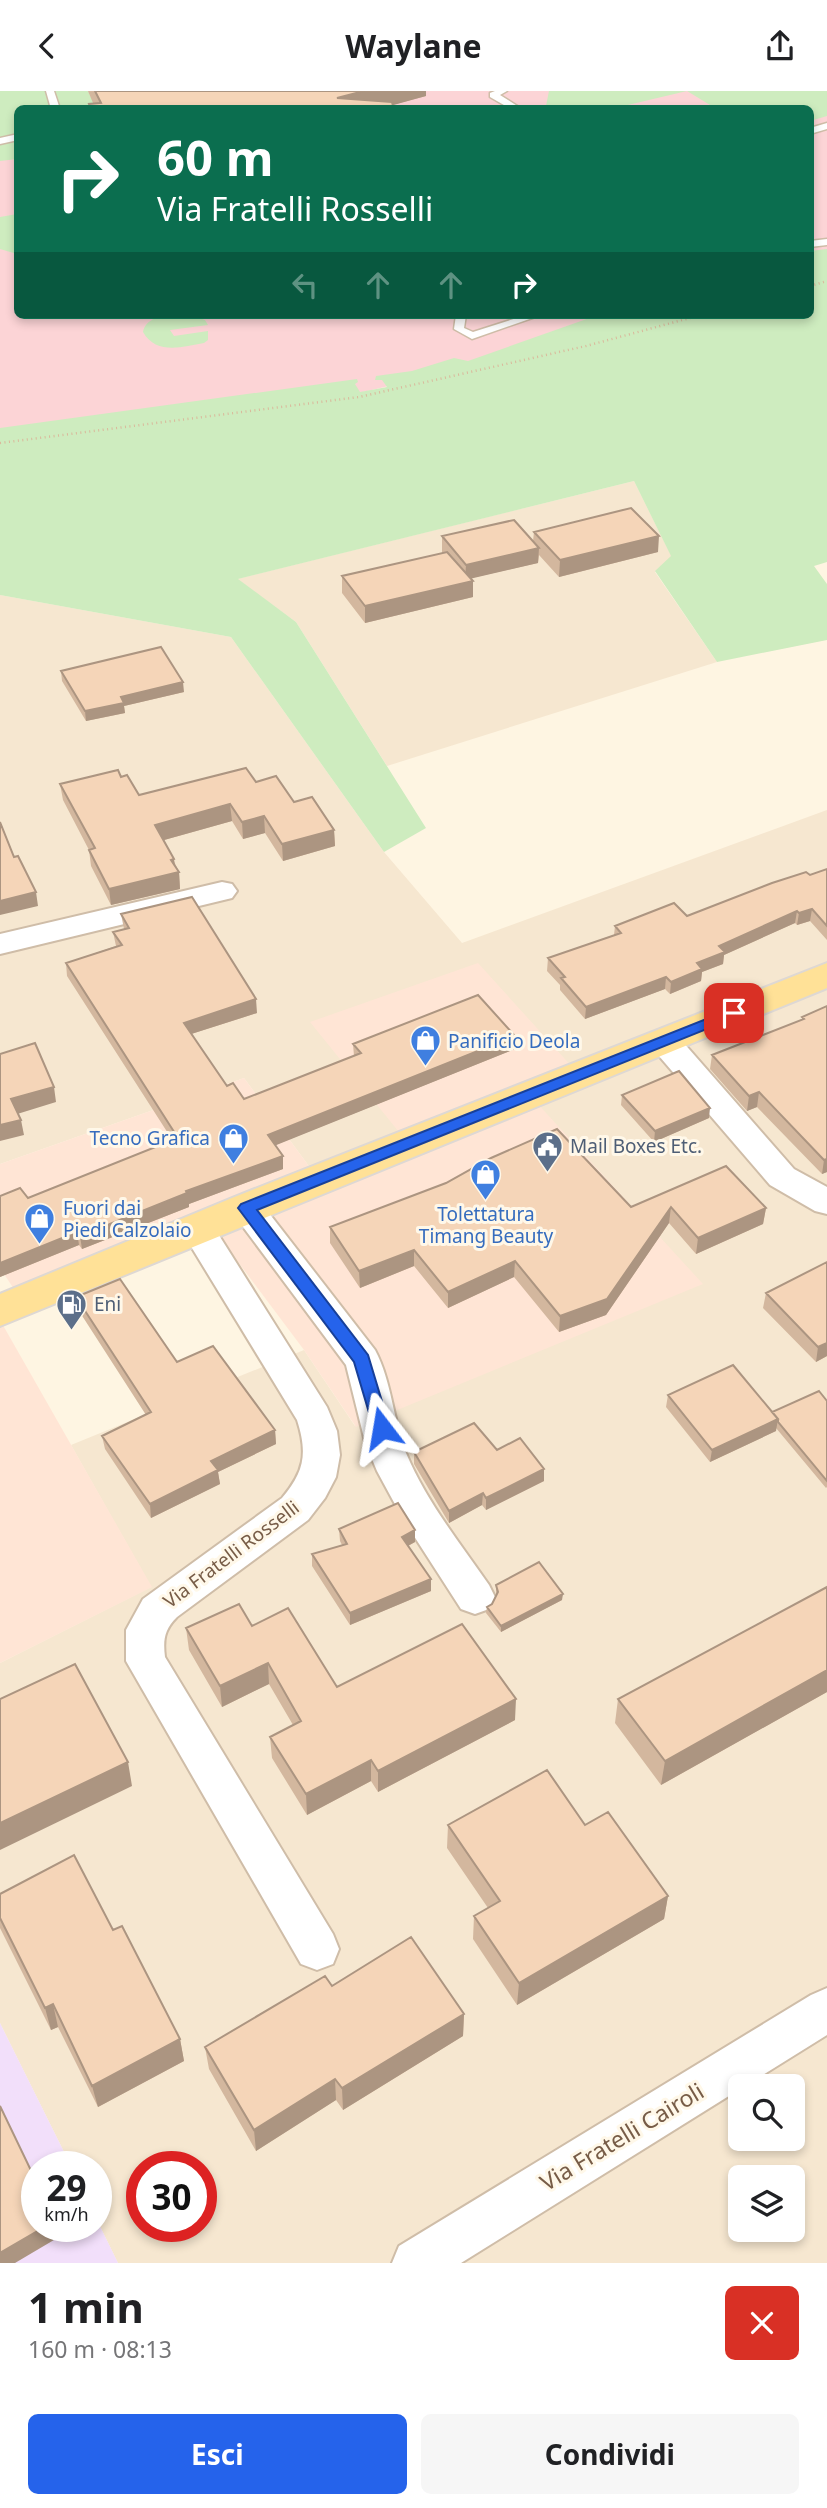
<!DOCTYPE html>
<html lang="it">
<head>
<meta charset="utf-8">
<style>
  body { margin:0; font-family:"Noto Sans",sans-serif; background:#f6f6f6; color:#202124; height:100vh; display:flex; flex-direction:column; font-size:26px; white-space:nowrap }
  * { box-sizing:border-box; margin:0 }
  p { font-size:23px; color:#757577 }
  .icon { flex:none; width:38px; height:38px; fill:none; stroke:currentColor; stroke-width:2; stroke-linecap:round; stroke-linejoin:round }
  .map { position:relative; height:2172px; overflow:hidden }
  .sheet { display:flex; flex-direction:column; background:#fff; flex:1 }
  .sheet>* { flex:none }
  .guide { position:absolute; left:14px; top:14px; width:800px; height:214px; border-radius:10px; box-shadow:0 4px 10px #0003; background:#0b6e4f; color:#fff; overflow:hidden }
  .buttons { position:absolute; left:728px; top:1983px; display:grid; gap:14px }
  .buttons a { display:grid; place-items:center; width:77px; height:77px; border-radius:10px; background:#fff; box-shadow:0 4px 10px #0003; font-size:35px }
  .speed { position:absolute; left:21px; top:2060px; display:flex; gap:14px; font-size:35px; font-weight:700; text-align:center }
  .speed>* { display:grid; place-content:center; width:91px; height:91px; border-radius:50%; background:#fff; box-shadow:0 4px 10px #0003; line-height:1 }
  .speed small { font-size:18px; font-weight:400 }
  .speed .limit { border:10px solid #d22; background:#fff; color:#111 }
  .pin { position:absolute; display:grid; place-items:center; width:60px; height:60px; color:#fff; margin:-30px; border-radius:14px; box-shadow:0 4px 10px #0006 }
  .me { position:absolute; width:77px; margin:-38px; rotate:346deg; stroke-linejoin:round; filter:drop-shadow(0 0 5px #0008) }
  .turn { display:flex; align-items:center; gap:24px; height:147px; padding:0 28px; font-size:32px }
  .turn .icon { width:91px; height:91px; stroke-width:2.5 }
  .turn b { display:block; font-size:49px; line-height:60px }
  .lanes { display:flex; align-items:center; height:66px; padding:0 28px; background:#0003; justify-content:center; gap:35px; direction:ltr }
  .lanes .off { opacity:.35 }
  .round { display:grid; place-items:center; flex:none; width:74px; height:74px; border-radius:10px; background:#f6f6f6 }
  .summary { display:flex; align-items:center; justify-content:space-between; height:119px; padding:0 28px }
  h1 { font-size:42px; font-weight:700; line-height:52px }
  .primary-button { display:flex; gap:14px; margin-top:auto; padding:14px 28px }
  .primary-button a { flex:1; height:80px; border-radius:10px; background:#2563eb; color:#fff; font-size:28px; font-weight:700; line-height:80px; text-align:center }
  .primary-button a+a { background:#f6f6f6; color:#202124 }
  header { display:flex; justify-content:space-between; align-items:center; height:91px; padding:0 28px; background:#fff; font-size:32px; font-weight:700 }
  .map>svg:first-child { display:block }
</style>
</head>
<body>
<header><svg class="icon" aria-label="back" viewBox="0 0 24 24"><path d="M15 5l-7 7 7 7"/></svg>Waylane<svg class="icon" aria-label="share" viewBox="0 0 24 24"><path d="M12 15V3M7 8l5-5 5 5M5 13v7h14v-7"/></svg></header>
<div class="map">
<svg width="827" height="2172" viewBox="0 0 827 2172">
  <rect width="100%" height="100%" fill="#fef5e2"/>
  <path fill="#f6e7d0" fill-rule="evenodd" d="M634 390 672 466 655 481 717 571 387 675 296 531 237 488Z
    M0 504 231 546 384 761 462 852 827 719V2172H118L96 2127V2076L71 2075 0 1932V1572L151 1496 71 1354 304 1259 355 1335 403 1047 314 1082 244 987 0 1073ZM740 1995H793V2048H740ZM142 2076H201V2135H142ZM740 2086H793V2138H740Z"/>
  <path fill="#ffe5d5" d="M478 872 574 978 525 999 703 1193 356 1336 304 1259 205 1127 18 1204 0 1177V1073L244 987 314 1082 403 1046 310 931Z
    M0 1229 152 1496 0 1572Z"/>
  <path fill="#f2dffa" d="M0 1932 71 2075 37 2076V2135H96V2127L118 2172H0Z"/>
  <path fill="#fcd4d6" d="M0 0H827V186L810 191V18H18V224H691L359 302 0 348Z"/>
  <path fill="#ceecbf" d="M0 0H88L96 17 18 18 17 68 0 70Z
    M549 0H687L615 17H551L546 15Z
    M687 0H827V25L810 30V18L715 17Z
    M17 123 18 124 17 163 0 158V126Z
    M827 158V471L814 475 827 493V549L717 571 655 480 671 465 634 390 238 488 296 531 426 737 384 761 231 546 0 504V337L357 288 358 291 355 293 360 301 387 296 382 289H375L376 285 412 280 454 267 468 270 598 224H810V160Z
    M192 225 205 229 208 234 170 239 174 245 208 240V249L204 252C182 256 156 264 143 241 147 221 175 225 192 225Z"/>
  <g fill="none" stroke-linecap="round" stroke-linejoin="round">
    <defs>
      <path id="lane" d="M46 0H54L60 18H51Z
        M495 0H507L500 4 522 18H511L490 6V2Z
        M827 32V38L810 43V37Z
        M18 43V49L0 53V47Z
        M827 148V154L810 156V150Z
        M456 224H466L464 237 473 241 526 224H541L472 248 454 238Z"/>
      <path id="street" d="M222 791 232 793 237 800 232 807 0 863V843Z
        M664 939 675 942 794 1078 827 1096V1123L815 1120 770 1094 653 958 648 950 653 942Z
        M246 1105 258 1108 375 1259C392 1291 393 1329 406 1362 426 1410 460 1452 489 1494L495 1506 489 1518 475 1523 461 1518 403 1428 377 1380 365 1351 346 1274 229 1117 234 1108Z
        M198 1127 210 1130 327 1316 337 1340 340 1364 336 1386 325 1407 308 1429 177 1526C164 1539 163 1549 165 1566L333 1843 339 1858 333 1873 317 1879 301 1873 126 1570V1539L143 1508 282 1407C304 1381 308 1363 297 1329L181 1139 186 1130Z
        M827 1897V1944L745 1995H740V1998L461 2172H392L399 2155 811 1904Z"/>
      <path id="primary" d="M827 872V897L0 1235V1203L232 1107Z"/>
    </defs>
    <use href="#lane" stroke="#cfbda8" stroke-width="3"/>
    <use href="#street" stroke="#cfbda8" stroke-width="4"/>
    <use href="#primary" stroke="#ded8d3" stroke-width="4"/>
    <path stroke="#dab89b" stroke-width="2.5" stroke-dasharray="1 3.5" stroke-linecap="butt" d="M810 195 827 190
      M0 352 359 306 586 255 701 224"/>
    <use href="#lane" fill="#fff" fill-rule="evenodd"/>
    <use href="#street" fill="#fff" fill-rule="evenodd"/>
    <use href="#primary" fill="#ffe197" fill-rule="evenodd"/>
  </g>
  <path fill="#d3b79e" d="M88 0H426V5L392 14 393 18H90L89 13 93 12Z
    M14 46H18V70L17 68Z
    M534 441 658 461 559 486 539 464 538 472 471 487 473 506 365 532 342 502V485L443 462 442 461V445L533 450Z
    M61 580 184 601 124 615 125 622 86 630 62 590Z
    M121 686 139 704 256 691 294 711 334 739 335 755 283 770 265 742 243 748 232 730 164 749 179 781 180 798 111 814 91 775 89 759 63 709 60 693Z
    M827 778V849L810 830 797 834 795 832 724 864 723 873 702 881 701 890 670 903 665 898 585 928 560 899V894L547 880 548 867 614 844 615 835 687 825Z
    M121 823 257 922 191 943 227 995 244 1008 354 965 353 953 515 945V958L275 1054 283 1065V1078L189 1113V1116L82 1158 79 1154 0 1186V1105L28 1107 173 1050 67 885 66 872 116 855 113 841 124 838Z
    M827 915V1081L822 1083 757 1016 747 1020 710 978 712 964 802 929V926Z
    M622 1004 709 1027 654 1051 621 1014Z
    M631 1116 766 1117 763 1133 696 1163 669 1132 606 1224 559 1241 514 1186 448 1217 414 1175 360 1197 330 1152V1136Z
    M766 1202 827 1265 816 1271 763 1217Z
    M76 1206 177 1271 275 1339 276 1353 218 1381 220 1393 151 1427 105 1358 102 1345 146 1324 79 1220Z
    M668 1304 772 1321 827 1310V1396L826 1397 776 1337V1340L710 1371 666 1316Z
    M497 1359 544 1378V1390L486 1419 482 1414 449 1432 414 1373V1361Z
    M339 1438 415 1451 408 1455 431 1488V1500L350 1534 312 1475V1463L342 1454 340 1450Z
    M496 1494 562 1509 501 1541 486 1522 487 1516 492 1513 496 1504Z
    M827 1496V1601L661 1694 615 1632 618 1608Z
    M252 1535 337 1596 515 1629 378 1701 371 1690 307 1724 272 1667 270 1646 293 1634 269 1593 222 1616 189 1559 186 1537Z
    M448 1734H585L668 1805 664 1828 517 1914 473 1848 474 1825 488 1817 447 1757Z
    M0 1803 113 1839 180 1948 184 1970 98 2016 58 1936 51 1939 0 1837Z
    M332 1895 464 1923 463 1945 343 2019 336 2009 256 2060 209 1978 205 1956Z"/>
  <path fill="#ac9581" d="M364 0H426V5L379 18 337 7Z
    M659 445 658 461 559 486 560 469Z
    M539 457 538 472 465 489 466 474Z
    M473 490V506L365 532V515Z
    M183 591 184 601 124 615 125 622 86 630 85 620 121 606Z
    M230 713 232 730 157 751 155 734Z
    M264 725 265 742 243 748 242 731Z
    M334 739 335 755 283 770 282 753Z
    M174 768 176 782 179 781 180 798 111 814 109 798Z
    M36 801 38 815 0 824V810Z
    M812 818 810 830 797 834 799 822Z
    M797 820 795 832 724 864 723 873 702 881 701 890 670 903 671 891 719 855Z
    M666 886 665 898 585 928 586 916Z
    M256 908 257 922 185 945 184 932Z
    M515 945V958L269 1057 268 1044Z
    M54 996 56 1011 14 1024 11 1008Z
    M759 1001 757 1016 747 1020 749 1005Z
    M710 1017 709 1027 654 1051 655 1040Z
    M21 1029 24 1044 0 1050V1034Z
    M283 1065V1078L189 1113V1116L82 1158 80 1145 186 1100Z
    M827 1068V1081L822 1083 824 1069Z
    M671 1116 669 1132 606 1224 559 1241 560 1225Z
    M766 1117 763 1133 696 1163 698 1147Z
    M77 1141 79 1154 0 1186V1172Z
    M414 1159V1175L360 1197 359 1180Z
    M515 1170 514 1186 448 1217V1201Z
    M827 1252V1265L816 1271 818 1256Z
    M778 1328 776 1340 710 1371 712 1359Z
    M275 1339 276 1353 218 1381 220 1393 151 1427 150 1413 211 1370Z
    M544 1378V1390L486 1419V1407Z
    M483 1402 482 1414 449 1432V1420Z
    M415 1439V1451L402 1458V1446Z
    M431 1488V1500L350 1534V1522Z
    M563 1503 562 1509 501 1541V1535Z
    M268 1572 269 1593 222 1616 220 1595Z
    M827 1579V1601L661 1694 665 1670Z
    M516 1608 515 1629 378 1701V1680Z
    M371 1669V1690L307 1724 306 1703Z
    M128 1671 132 1695 0 1759V1732Z
    M668 1805 664 1828 517 1914 519 1892Z
    M53 1913 58 1936 51 1939 45 1917Z
    M464 1923 463 1945 343 2019 342 1997Z
    M180 1948 184 1970 98 2016 92 1995Z
    M335 1988 336 2009 256 2060 254 2039Z
    M46 2135H56L59 2146 15 2172H0V2162Z"/>
  <path fill="#f5d5b8" stroke="#ac9581" stroke-width="2" d="M95 0H364L337 7 392 11 393 15 383 18H91L89 13 101 12Z
    M435 15 472 18H434Z
    M631 417 659 445 560 469 534 441Z
    M514 429 539 457 466 474 442 445Z
    M447 461 473 490 365 515 342 485Z
    M161 556 183 591 121 606 124 612 85 620 61 580Z
    M246 677 256 691 276 685 294 711 312 706 334 739 282 753 264 725 242 731 230 713 155 734 174 768 171 769 179 781 109 798 89 759 95 757 60 693 118 679 121 686 127 684 139 704Z
    M0 731 14 766 18 765 36 801 0 810Z
    M827 778V835L812 818 799 822 797 820 719 855 725 861 697 872 702 878 671 891 666 886 586 916 561 887 565 886 548 867 621 842 615 835 674 812 687 825 772 792 806 781 810 784Z
    M192 806 256 908 184 932 227 995 233 992 244 1008 361 962 353 953 478 904 515 945 268 1044 283 1065 186 1100 187 1102 80 1145 77 1141 0 1172V1105L20 1097 28 1107 178 1047 66 872 122 854 113 841 129 837 121 823Z
    M827 915V1068L824 1069 759 1001 749 1005 712 964 804 928 802 926Z
    M35 952 54 996 11 1008 21 1029 0 1034V963Z
    M679 980 710 1017 655 1040 622 1004Z
    M557 1038 631 1116 726 1075 766 1117 698 1147 671 1116 607 1208 560 1225 515 1170 448 1201 414 1159 359 1180 330 1136 446 1092 491 1067Z
    M827 1171V1252L818 1256 766 1202Z
    M120 1188 177 1271 213 1255 275 1339 211 1370 218 1379 150 1413 102 1345 151 1321 76 1206Z
    M733 1274 778 1328 712 1359 668 1304Z
    M819 1300 827 1310V1390L778 1331V1328L772 1321Z
    M474 1332 497 1359 520 1347 544 1378 486 1407 483 1402 449 1420 414 1361Z
    M398 1412 415 1439 402 1446 431 1488 350 1522 312 1463 347 1453 339 1438Z
    M539 1471 563 1503 501 1535 487 1516 492 1513 498 1501 496 1494Z
    M827 1496V1579L665 1670 618 1608Z
    M239 1513 252 1535 288 1517 337 1596 462 1533 516 1608 378 1680 371 1669 306 1703 270 1646 301 1630 268 1572 220 1595 186 1537Z
    M75 1573 128 1671 0 1732V1608Z
    M547 1679 585 1734 608 1721 668 1805 519 1892 474 1825 500 1810 448 1734Z
    M74 1764 113 1839 122 1835 180 1948 92 1995 53 1913 45 1917 0 1827V1803Z
    M411 1846 464 1923 342 1997 335 1988 254 2039 205 1956 325 1885 332 1895Z
    M0 2015 37 2092V2135H46L0 2162Z"/>
  <path fill="#2563eb" stroke="#184099" stroke-width="2" d="M734 917 741 922 739 925 257 1119 368 1264 390 1337 388 1342H375L354 1271 241 1121 238 1117 241 1113Z"/>
  <defs>
    <symbol id="shop-pin" viewBox="-11 -11 22 30"><path d="M0 17L-7.5 6A9.5 9.5 0 1 1 7.5 6Z" fill="#3f7fe0" stroke="#fff8e9"/><path d="M-5-2.5h2.3a2.7 3.5 0 0 1 5.4 0H5L5.5 6h-11ZM-1.5-2.5h3a1.5 2.3 0 0 0-3 0Z" fill="#fff"/></symbol>
    <symbol id="civic-pin" viewBox="-11 -11 22 30"><path d="M0 17L-7.5 6A9.5 9.5 0 1 1 7.5 6Z" fill="#5c6f8a" stroke="#fff8e9"/><path d="M-.6-6.5H3V-4.5H.6V-3L4-1V1h2V6H-6V1h2V-1L-.6-3ZM-1.2 2.5V6h2.4V2.5Z" fill="#fff"/></symbol>
    <symbol id="fuel-pin" viewBox="-11 -11 22 30"><path d="M0 17L-7.5 6A9.5 9.5 0 1 1 7.5 6Z" fill="#5c6f8a" stroke="#fff8e9"/><path d="M-5.5-6h7V0h2V4h1.3V-2.5L3-4.5l.8-.8L6-3V5H2.5V1h-1V6h-7ZM-4.2-4.7v3.2H.2V-4.7Z" fill="#fff"/></symbol>
  </defs>
  <g fill-rule="evenodd">
    <use href="#shop-pin" x="408" y="932" width="35" height="47"/>
    <use href="#shop-pin" x="216" y="1030" width="35" height="47"/>
    <use href="#civic-pin" x="530" y="1038" width="35" height="47"/>
    <use href="#shop-pin" x="468" y="1066" width="35" height="47"/>
    <use href="#shop-pin" x="22" y="1110" width="35" height="47"/>
    <use href="#fuel-pin" x="54" y="1196" width="35" height="47"/>
  </g>
  <g text-anchor="middle" stroke-width="6" stroke-linejoin="round" paint-order="stroke">
    <g font-size="19" fill="#366cbe" stroke="#fff8e9" text-anchor="start">
      <text x="448" y="957">Panificio Deola</text>
      <text x="210" y="1054" text-anchor="end">Tecno Grafica</text>
      <text x="63" y="1124">Fuori dai<tspan x="63" dy="22">Piedi Calzolaio</tspan></text>
      <text x="486" y="1130" text-anchor="middle">Tolettatura<tspan x="486" dy="22">Timang Beauty</tspan></text>
    </g>
    <g font-size="19" fill="#4e5e75" stroke="#fff8e9" text-anchor="start">
      <text x="570" y="1062">Mail Boxes Etc.</text>
      <text x="94" y="1220">Eni</text>
    </g>
    <g font-size="19" fill="#775c47" stroke="#fff8e9">
      <text transform="translate(231 1463) rotate(-37)" y="7">Via Fratelli Rosselli</text>
    </g>
    <g font-size="23" fill="#775c47" stroke="#fff8e9">
      <text transform="translate(622 2046) rotate(-31)" y="8">Via Fratelli Cairoli</text>
    </g>
  </g>
</svg>
<div class="buttons">
<a><svg class="icon" aria-label="search" viewBox="0 0 24 24"><circle cx="10" cy="10" r="6"/><path d="M15 15l6 6"/></svg></a>
<a><svg class="icon" aria-label="layers" viewBox="0 0 24 24"><path d="M12 4l9 5-9 5-9-5zM3 14l9 5 9-5"/></svg></a>
</div>
<div class="speed"><div>29<small>km/h</small></div><div class="limit">30</div></div>
<div class="pin" style="left:734px;top:922px;background:#d93025"><svg class="icon" aria-label="arrive" viewBox="0 0 24 24"><path d="M6 21V4h12l-3 4 3 4H6"/></svg></div>
<svg class="me" style="left:382px;top:1337px" viewBox="-20 -20 40 40"><path d="M0-17L14 15 0 8-14 15z" fill="#2563eb" stroke="#fff" stroke-width="4"/></svg>
<div class="guide">
<div class="turn"><svg class="icon" aria-label="right" viewBox="0 0 24 24"><path d="M7 20v-9h11M14 6l5 5-5 5"/></svg><div><b>60 m</b>Via Fratelli Rosselli</div></div>
<div class="lanes"><svg class="icon off" aria-label="left" viewBox="0 0 24 24"><path d="M17 20v-9H6M10 6l-5 5 5 5"/></svg><svg class="icon off" aria-label="ahead" viewBox="0 0 24 24"><path d="M12 20V5M6 11l6-6 6 6"/></svg><svg class="icon off" aria-label="ahead" viewBox="0 0 24 24"><path d="M12 20V5M6 11l6-6 6 6"/></svg><svg class="icon" aria-label="right" viewBox="0 0 24 24"><path d="M7 20v-9h11M14 6l5 5-5 5"/></svg></div>
</div>
</div>
<section class="sheet">
<div class="summary"><div><h1>1 min</h1><p>160 m · 08:13</p></div><a class="round" style="background:#d93025;color:#fff"><svg class="icon" aria-label="close" viewBox="0 0 24 24"><path d="M6 6l12 12M18 6L6 18"/></svg></a></div>
<div class="primary-button"><a>Esci</a><a>Condividi</a></div>
</section>
</body>
</html>
